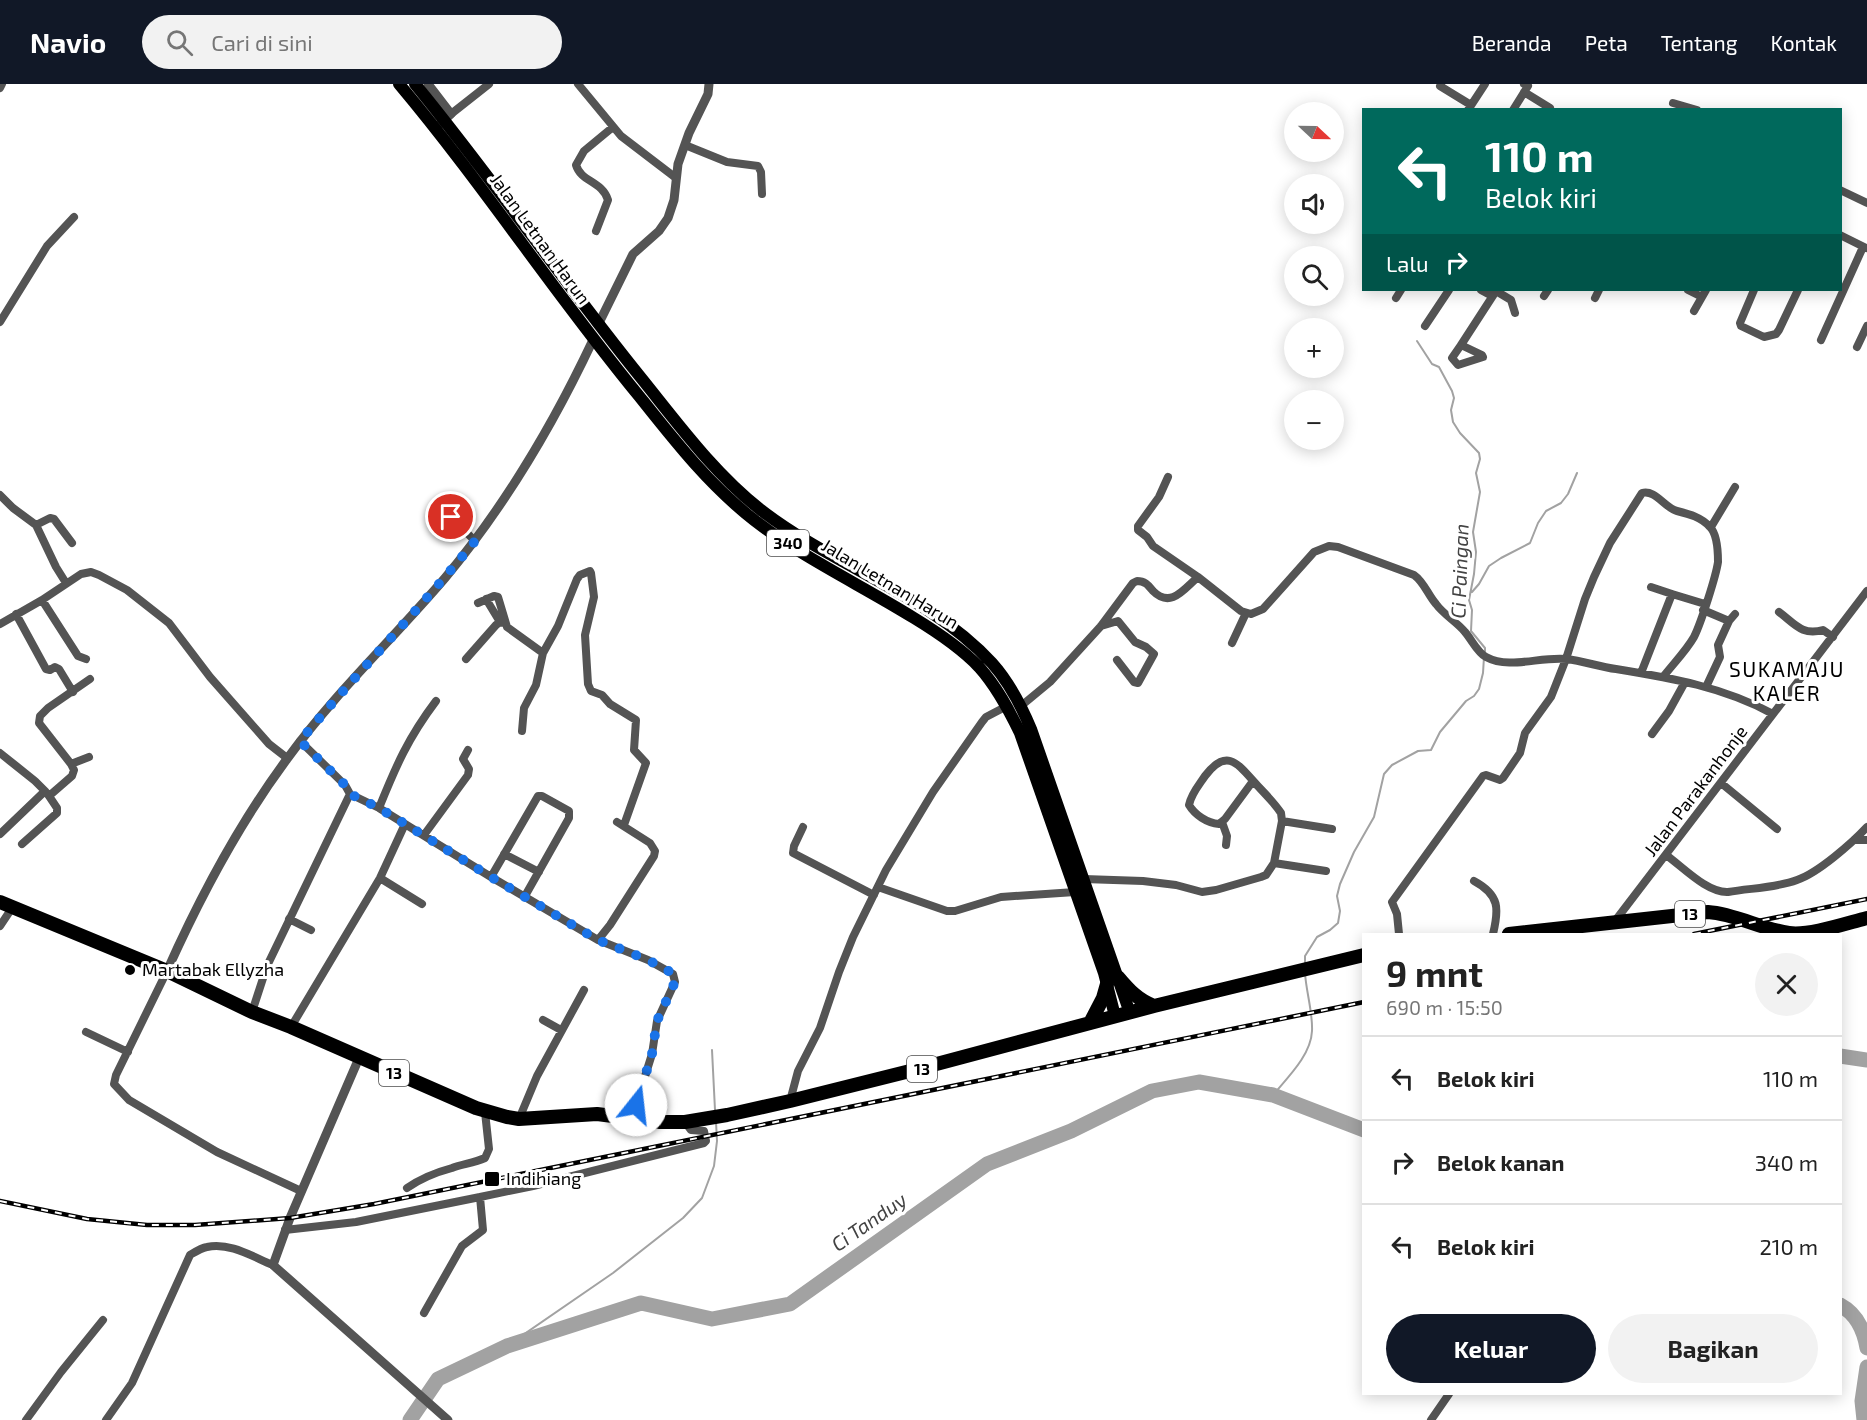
<!DOCTYPE html>
<html lang="id">
<head>
<meta charset="utf-8">
<style>
  body { margin:0; font-family:"Exo 2",sans-serif; background:#f2f2f2; color:#222; height:100vh; display:flex; flex-direction:column; font-size:22px; white-space:nowrap }
  * { box-sizing:border-box; margin:0 }
  p { font-size:20px; color:#767676 }
  .icon { flex:none; width:33px; height:33px; fill:none; stroke:currentColor; stroke-width:2; stroke-linecap:round; stroke-linejoin:round }
  .map { position:relative; flex:1; overflow:hidden }
  .panel { position:absolute; left:1362px; top:849px; width:480px; height:462px; display:flex; flex-direction:column; background:#fff; border-radius:0px; box-shadow:0 3px 15px #0003 }
  .panel>* { flex:none }
  .guide { position:absolute; left:1362px; top:24px; width:480px; height:183px; border-radius:0px; box-shadow:0 3px 15px #0003; background:#00695c; color:#fff; overflow:hidden }
  .needle { width:39px; rotate:112deg }
  .tools { position:absolute; left:1284px; top:18px; display:grid; gap:12px }
  .tools a { display:grid; place-items:center; width:60px; height:60px; border-radius:50%; background:#fff; box-shadow:0 3px 15px #0003; font-size:30px }
  .pin { position:absolute; display:grid; place-items:center; width:51px; height:51px; color:#fff; margin:-26px; border:3px solid #fff; border-radius:50%; box-shadow:0 2px 6px #0007 }
  .me { position:absolute; width:66px; margin:-33px; rotate:16deg; stroke-linejoin:round; filter:drop-shadow(0 0 4px #0008) }
  .turn { display:flex; align-items:center; gap:21px; height:126px; padding:0 24px; font-size:27px }
  .turn .icon { width:78px; height:78px; stroke-width:2.5 }
  .turn b { display:block; font-size:42px; line-height:51px }
  .then { display:flex; align-items:center; height:57px; padding:0 24px; background:#0003; gap:12px; font-size:22px }
  .round { display:grid; place-items:center; flex:none; width:63px; height:63px; border-radius:32px; background:#f2f2f2 }
  .overview { display:flex; align-items:center; justify-content:space-between; height:102px; padding:0 24px }
  h1 { font-size:36px; font-weight:700; line-height:45px }
  .button { display:flex; gap:12px; margin-top:auto; padding:12px 24px }
  .button a { flex:1; height:69px; border-radius:36px; background:#111827; color:#fff; font-size:24px; font-weight:700; line-height:69px; text-align:center }
  .button a+a { background:#f2f2f2; color:#222 }
  ul { padding:0; list-style:none }
  li { display:flex; align-items:center; gap:18px; height:84px; padding:0 24px; border-top:2px solid #e0e0e0 }
  li div { flex:1 }
  li b { display:block; font-size:22px }
  li em { font-style:normal }
  header { display:flex; align-items:center; gap:36px; box-sizing:border-box; height:84px; padding:0 30px; background:#111827; color:#fff }
  header strong { font-size:28px }
  nav { display:flex; gap:33px; margin-inline-start:auto; font-size:21px }
  .search { width:420px; height:54px; background:#f2f2f2; display:flex; align-items:center; gap:15px; box-sizing:border-box; padding:0 21px; border-radius:33px; color:#767676; font-size:22px }
  .map>svg:first-child { display:block }
</style>
</head>
<body>
<header>
<strong>Navio</strong>
<div class="search"><svg class="icon" aria-label="search" viewBox="0 0 24 24"><circle cx="10" cy="10" r="6"/><path d="M15 15l6 6"/></svg>Cari di sini</div>
<nav><a>Beranda</a><a>Peta</a><a>Tentang</a><a>Kontak</a></nav>
</header>
<div class="map">
<svg width="1867" height="1336" viewBox="0 0 1867 1336">
  <rect width="100%" height="100%" fill="#fff"/>
  <g fill="none" stroke-linecap="round" stroke-linejoin="round">
    <path stroke="#a2a2a2" stroke-width="2" d="M1417 257 1432 280 1439 283 1452 307 1454 314 1451 326 1453 338 1460 349 1479 369 1480 375 1476 389 1480 408 1473 448 1476 468 1474 490 1469 516 1472 526 1471 547 1485 564V568
      M1472 508 1479 500 1489 482 1501 474 1530 459 1538 439 1546 427 1561 419 1568 410 1577 389
      M1305 881V872L1317 853 1330 846 1338 839 1340 827 1337 812 1340 800 1354 768 1374 733 1384 690 1392 681 1418 667 1431 666 1440 648 1466 617 1474 612 1479 605 1483 589 1484 573
      M712 966 715 1026
      M1273 1011C1288 993 1311 971 1312 947 1313 929 1306 907 1305 889
      M507 1262 613 1189 683 1134 702 1114 714 1082 717 1057 716 1038"/>
    <path stroke="#a2a2a2" stroke-width="15" d="M1840 972 1867 976
      M1840 1221C1857 1230 1864 1246 1867 1264
      M410 1336 438 1295 507 1262 641 1219 712 1235 790 1220 987 1080 1071 1047 1152 1007 1199 998 1273 1011 1364 1046
      M1864 1336 1862 1317 1867 1283"/>
    <path stroke="#545454" stroke-width="8" d="M578 0 621 52 676 94
      M1441 0 1440 2 1471 21
      M0 4 2 0
      M1524 8 1550 24
      M1673 19 1697 26
      M1468 26 1485 0
      M1513 26 1528 2 1524 0
      M451 30 489 0
      M685 61 727 78 758 82 761 88 762 110
      M1840 106 1867 119
      M596 147 608 116C602 97 581 98 576 81L584 67 613 43
      M1840 151 1866 164
      M1481 206 1492 212
      M1497 206 1496 207 1511 216 1515 229
      M1688 206 1702 213
      M1754 206 1740 239 1741 242 1764 253 1776 250 1779 246 1798 206
      M1544 212 1548 206
      M1396 214 1401 206
      M1595 214 1599 206
      M1694 227 1706 206
      M0 238 47 162 74 133
      M1425 242 1449 206
      M1821 256 1863 163
      M1461 261 1452 274 1458 281 1483 273 1482 271 1461 261 1496 207
      M1857 263 1867 242
      M1168 393 1159 413 1138 442V446L1147 453 1153 462 1198 493
      M0 411 13 424 36 441 56 483 66 499
      M451 433 475 457
      M36 441 50 434 54 435 72 459
      M1711 443 1735 403
      M1672 510 1705 520
      M486 515 500 538
      M42 516 78 572 86 575
      M478 519 494 512 498 513 507 543 543 569
      M1703 526 1729 537 1718 561 1720 573 1706 603
      M1779 528C1795 540 1802 552 1823 546L1833 553
      M16 530 46 585 50 586 55 583 59 585 73 608
      M1729 537 1735 530
      M0 540 42 516 81 490 91 488 99 491 127 506 169 539 210 593 269 660 287 674
      M1101 542 1118 537 1135 558 1146 563 1154 570 1138 599 1134 598 1117 576
      M1232 559 1246 529
      M466 575 496 541 500 538 505 539
      M1641 589 1672 510 1651 503
      M1021 622 1050 598 1101 542 1133 499 1137 497C1145 497 1148 501 1153 507 1171 525 1184 505 1198 493L1241 527 1251 530 1263 525 1314 468 1329 462 1338 463 1414 491C1424 498 1428 511 1436 520 1444 531 1457 538 1465 548 1472 556 1477 568 1486 573 1510 586 1540 572 1567 575 1583 577 1600 583 1616 585 1671 594 1724 603 1773 630
      M522 647 524 624 536 601 543 569 558 542 577 495 580 491 590 487 591 489 594 513 585 551 588 600 591 607 602 611 610 620 636 636 634 666 646 679 624 741
      M1652 650 1669 627 1685 598
      M300 657 345 701 350 710 379 724 491 793 598 856 648 876 673 890 675 898 657 937 652 970 632 1034
      M0 669 35 697 45 707 0 750
      M71 680 89 673
      M1721 699 1777 745
      M45 707 49 712 72 692 74 686 71 680 39 639 40 632 48 624 90 595
      M379 724C396 682 408 654 436 617
      M1282 737 1332 745
      M1222 738 1227 752 1226 761
      M803 743 794 762 793 769 874 811
      M424 751 468 691 469 685 463 675 468 666
      M1854 756H1867
      M22 760 57 729V724L49 712
      M504 770 539 788
      M1666 771C1683 783 1707 809 1728 808 1751 804 1776 804 1797 796 1818 789 1852 759 1867 743
      M1274 779 1326 787
      M491 793 538 712H542L569 727V734L525 812
      M380 794 422 820
      M1084 795 1143 797 1176 801 1202 808 1216 806 1261 793 1266 791 1274 779 1282 737 1281 729C1274 718 1264 709 1256 700 1238 680 1227 663 1205 692 1199 701 1191 710 1189 721 1195 731 1207 739 1219 740L1225 735 1253 697
      M1474 797C1500 811 1499 825 1493 850
      M878 803 947 827H955L1001 813 1075 808
      M289 835 311 846
      M1615 837 1867 507
      M0 842 12 824
      M1399 850 1397 830 1392 818 1483 692 1486 691 1500 696 1503 694 1520 669 1525 649 1551 613 1566 575 1585 515 1594 493 1610 459 1642 409C1655 405 1665 424 1677 427 1689 430 1701 433 1710 443 1717 450 1718 468 1718 478 1716 492 1701 539 1694 553 1686 567 1673 580 1663 593
      M598 856 610 841 654 772 655 767 650 759 617 738
      M167 887 116 991 114 1000 129 1016 217 1068 301 1107
      M252 928 267 882 350 710
      M543 936 561 946
      M291 943 380 794 405 740
      M86 948 128 968
      M790 1017 798 987 820 944 839 888 853 853 886 786 933 708 982 638 986 633 1007 622
      M519 1035 537 992 584 906
      M407 1104C420 1095 437 1088 452 1084 463 1080 474 1079 485 1074L489 1065 485 1028
      M480 1113 533 1102 704 1059 706 1057 704 1047 691 1046 685 1038
      M285 1146 356 1138 480 1113 483 1146 462 1162 424 1229
      M26 1336 61 1288 103 1236
      M106 1336 132 1299 190 1171C195 1168 201 1164 207 1163 230 1158 253 1173 273 1181
      M1431 1336 1449 1310"/>
    <path stroke="#545454" stroke-width="9" d="M428 0 451 30 440 40
      M598 241 633 170 659 147 668 134 674 116 678 80 689 49 708 10 709 0
      M167 887C200 813 238 741 287 675 334 610 393 555 445 494 505 422 553 341 593 256
      M359 974 290 1134 273 1181 448 1336"/>
    <path stroke="#000" stroke-width="12" d="M399 0C483 100 555 210 639 312 674 356 709 401 754 436 803 474 861 501 914 534 937 548 960 563 979 583 997 603 1009 626 1020 649L1104 889 1115 932
      M415 0C494 96 564 199 642 295 679 341 714 389 761 426 833 482 930 511 992 579 1009 598 1021 621 1031 645L1130 929"/>
    <path stroke="#000" stroke-width="14" d="M0 818 167 887 252 928 291 943 476 1024 507 1033 519 1035 597 1030 660 1038H685L727 1031 790 1017 914 986 1154 922 1364 871
      M1509 850 1708 828C1736 830 1761 845 1789 849 1809 852 1847 839 1867 834
      M1118 893C1129 906 1138 916 1154 922
      M1090 939 1103 914 1107 900"/>
    <defs>
      <path id="rail" d="M1694 850 1867 815
        M0 1117 87 1135 147 1141H195L290 1134 374 1120 1364 918"/>
    </defs>
    <use href="#rail" stroke="#000" stroke-width="4.5"/>
    <use href="#rail" stroke="#fff" stroke-width="2" stroke-dasharray="7" stroke-linecap="butt"/>
  </g>
  <g fill="none" stroke-linecap="round" stroke-linejoin="round">
    <path stroke="#1a73e8" stroke-width="10" stroke-dasharray="0 18" d="M451 433 475 457C419 526 357 589 300 657L345 701 350 710 379 724 491 793 598 856 648 876 674 890 675 898 657 937 652 970 636 1021"/>
  </g>
  <g fill="#000" stroke="#fff" stroke-width="2">
    <circle cx="130" cy="886" r="6"/>
    <rect x="484" y="1087" width="16" height="16" rx="3"/>
  </g>
  <g text-anchor="middle" stroke-width="6" stroke-linejoin="round" paint-order="stroke">
    <g fill="#fff" stroke="#4c4c4c" stroke-width="1.5">
      <rect x="767" y="446" width="42" height="26" rx="4.5"/>
      <rect x="1675" y="817" width="30" height="26" rx="4.5"/>
      <rect x="907" y="972" width="30" height="26" rx="4.5"/>
      <rect x="379" y="976" width="30" height="26" rx="4.5"/>
    </g>
    <g font-size="16" font-weight="bold" fill="#000">
      <text x="788" y="465">340</text>
      <text x="1690" y="836">13</text>
      <text x="922" y="991">13</text>
      <text x="394" y="995">13</text>
    </g>
    <g font-size="18" fill="#000" stroke="#fff">
      <text transform="translate(540 155) rotate(54)" y="6">Jalan Letnan Harun</text>
      <text transform="translate(890 500) rotate(31)" y="6">Jalan Letnan Harun</text>
      <text transform="translate(1696 707) rotate(-53)" y="6">Jalan Parakanhonje</text>
    </g>
    <g font-size="18" fill="#000" stroke="#fff" text-anchor="start">
      <text x="142" y="892">Martabak Ellyzha</text>
      <text x="506" y="1101">Indihiang</text>
    </g>
    <g font-size="20" font-style="italic" fill="#434343" stroke="#fff">
      <text transform="translate(1460 487) rotate(-88)" y="7">Ci Paingan</text>
      <text transform="translate(869 1138) rotate(-35)" y="7">Ci Tanduy</text>
    </g>
    <g font-size="21" letter-spacing="1.5" fill="#000" stroke="#fff">
      <text x="1787" y="593">SUKAMAJU<tspan x="1787" dy="24">KALER</tspan></text>
    </g>
  </g>
</svg>
<div class="tools">
<a><svg class="needle" viewBox="-14 -14 28 28"><path d="M0-13l5 13h-10z" fill="#e53935"/><path d="M0 13l5-13h-10z" fill="#767676"/></svg></a>
<a><svg class="icon" aria-label="sound" viewBox="0 0 24 24"><path d="M4 9h4l5-4v14l-5-4H4zM17 9q2 3 0 6"/></svg></a>
<a><svg class="icon" aria-label="search" viewBox="0 0 24 24"><circle cx="10" cy="10" r="6"/><path d="M15 15l6 6"/></svg></a>
<a>+</a>
<a>−</a>
</div>
<div class="pin" style="left:451px;top:433px;background:#d93025"><svg class="icon" aria-label="arrive" viewBox="0 0 24 24"><path d="M6 21V4h12l-3 4 3 4H6"/></svg></div>
<svg class="me" style="left:636px;top:1021px" viewBox="-20 -20 40 40"><circle r="19" fill="#fff"/><path d="M0-13L10 11 0 6-10 11z" fill="#1a73e8"/></svg>
<div class="guide">
<div class="turn"><svg class="icon" aria-label="left" viewBox="0 0 24 24"><path d="M17 20v-9H6M10 6l-5 5 5 5"/></svg><div><b>110 m</b>Belok kiri</div></div>
<div class="then">Lalu<svg class="icon" aria-label="right" viewBox="0 0 24 24"><path d="M7 20v-9h11M14 6l5 5-5 5"/></svg></div>
</div>
<section class="panel">
<div class="overview"><div><h1>9 mnt</h1><p>690 m · 15:50</p></div><a class="round"><svg class="icon" aria-label="close" viewBox="0 0 24 24"><path d="M6 6l12 12M18 6L6 18"/></svg></a></div>
<ul>
<li><svg class="icon" aria-label="left" viewBox="0 0 24 24"><path d="M17 20v-9H6M10 6l-5 5 5 5"/></svg><div><b>Belok kiri</b></div><em>110 m</em></li>
<li><svg class="icon" aria-label="right" viewBox="0 0 24 24"><path d="M7 20v-9h11M14 6l5 5-5 5"/></svg><div><b>Belok kanan</b></div><em>340 m</em></li>
<li><svg class="icon" aria-label="left" viewBox="0 0 24 24"><path d="M17 20v-9H6M10 6l-5 5 5 5"/></svg><div><b>Belok kiri</b></div><em>210 m</em></li>
</ul>
<div class="button"><a>Keluar</a><a>Bagikan</a></div>
</section>
</div>
</body>
</html>
